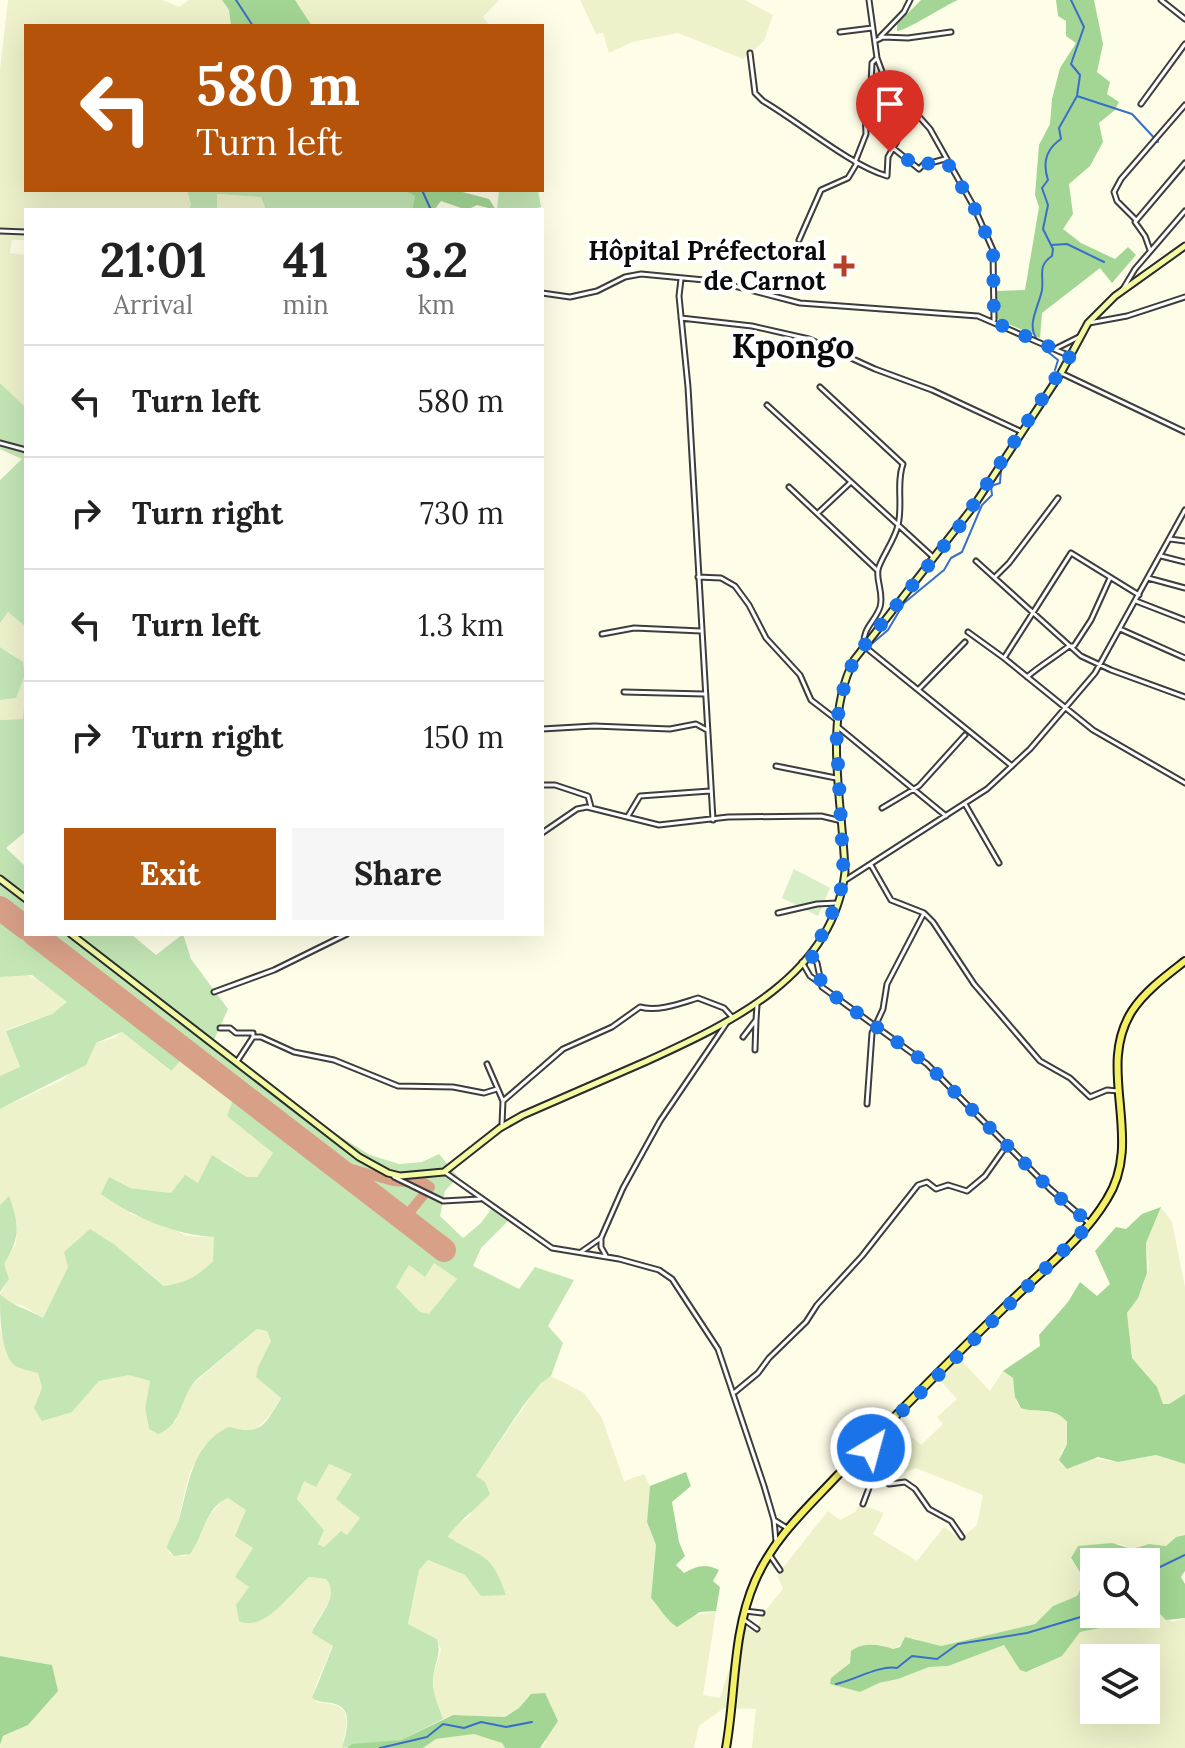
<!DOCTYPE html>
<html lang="en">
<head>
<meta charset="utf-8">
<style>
  body { margin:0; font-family:Lora,serif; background:#f6f6f6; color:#222; height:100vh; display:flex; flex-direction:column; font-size:30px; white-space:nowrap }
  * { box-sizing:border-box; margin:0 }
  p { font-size:26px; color:#767676 }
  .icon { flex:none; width:44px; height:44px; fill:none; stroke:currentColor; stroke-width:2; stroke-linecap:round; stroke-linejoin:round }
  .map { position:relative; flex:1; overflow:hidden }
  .panel { position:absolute; left:24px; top:208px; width:520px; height:728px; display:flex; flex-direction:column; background:#fff; border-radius:0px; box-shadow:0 8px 32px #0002 }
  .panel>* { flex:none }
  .banner { position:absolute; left:24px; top:24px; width:520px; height:168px; border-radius:0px; box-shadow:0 8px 32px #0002; background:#b45309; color:#fff; overflow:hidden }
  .buttons { position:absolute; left:1080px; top:1548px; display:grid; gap:16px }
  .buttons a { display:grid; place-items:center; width:80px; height:80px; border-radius:0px; background:#fff; box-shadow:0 8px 32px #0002; font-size:40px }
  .pin { position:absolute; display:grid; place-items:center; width:68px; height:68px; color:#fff; margin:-82px -34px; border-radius:50% 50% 50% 0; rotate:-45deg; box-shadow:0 0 8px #0007 }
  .pin .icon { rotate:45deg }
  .me { position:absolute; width:88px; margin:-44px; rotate:37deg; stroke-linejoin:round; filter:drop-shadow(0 0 6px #0008) }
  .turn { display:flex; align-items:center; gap:28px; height:168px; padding:0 40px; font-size:36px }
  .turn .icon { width:104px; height:104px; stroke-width:2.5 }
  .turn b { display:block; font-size:56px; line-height:68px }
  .eta { display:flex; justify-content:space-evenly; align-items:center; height:136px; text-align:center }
  .eta b { font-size:48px; font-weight:700; line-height:56px }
  .primary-button { display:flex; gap:16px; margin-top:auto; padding:16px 40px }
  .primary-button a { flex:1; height:92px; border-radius:0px; background:#b45309; color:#fff; font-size:32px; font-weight:700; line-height:92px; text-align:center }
  .primary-button a+a { background:#f6f6f6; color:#222 }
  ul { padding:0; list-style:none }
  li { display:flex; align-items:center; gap:24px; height:112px; padding:0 40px; border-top:2px solid #e0e0e0 }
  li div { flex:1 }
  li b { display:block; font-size:30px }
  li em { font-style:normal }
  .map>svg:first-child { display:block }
</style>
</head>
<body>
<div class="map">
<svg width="1185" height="1748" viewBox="0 0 1185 1748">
  <rect width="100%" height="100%" fill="#fefee8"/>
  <path fill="#edf2ca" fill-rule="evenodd" d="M8 0H162L179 7 189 0H222L229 10 231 26H26V190H187L191 205 188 210H26V240H12L10 253 26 255V408L0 383V69Z
    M295 0H499L483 17 490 26H312Z
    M580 0H745L773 15 764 41 743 59 678 33 632 42 609 53 603 33 596 34Z
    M217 194 261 197 266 210H217Z
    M8 612 26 627V708L24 719 0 720V700L16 698 12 654 0 647V623Z
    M25 974 37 979 67 1002 52 1014 6 1030 20 1068 0 1076V977Z
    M122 1032 170 1071 181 1060 234 1098 228 1116 273 1153 257 1177H247L222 1160 198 1184 171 1193 130 1188V1214L163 1224 187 1236 215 1237 213 1261 196 1277 180 1284 165 1286 115 1245 68 1267 43 1318 24 1306 9 1303 0 1294 9 1279 3 1264 16 1244 17 1224 9 1197 0 1205V1109L64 1079 96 1043 114 1038Z
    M1161 1207 1172 1222 1185 1287V1394L1169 1404H1163L1157 1387 1132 1358 1127 1314 1143 1286 1149 1267 1146 1243Z
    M434 1263 457 1279 429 1315 420 1312 396 1287 409 1265Z
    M0 1328 6 1352 38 1373 42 1388 35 1408 72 1412 99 1381 129 1375 150 1381 145 1408 149 1430 175 1422 189 1387 257 1329 267 1331 271 1341 258 1367 256 1377 281 1397 271 1414 255 1430 244 1433 224 1429 205 1445 189 1474 178 1522 168 1543 169 1554 185 1556 193 1550 209 1516 223 1499 228 1498 246 1509 253 1548 236 1577 249 1587 236 1605 239 1621H259L284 1603 309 1577 326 1579 331 1588V1599L313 1627 333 1645 315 1687 316 1702 337 1705 345 1712 347 1723 342 1748H0L2 1737 28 1725 52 1665 0 1656Z
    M959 1358 990 1391 1003 1371 1013 1378 1017 1403 1027 1410 1048 1409 1064 1418 1069 1429 1067 1444 1060 1454 1073 1467 1091 1458 1118 1462 1156 1455 1185 1464V1535L1176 1537 1166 1546 1149 1544 1132 1549 1120 1544 1078 1546 1071 1559 1085 1580 1077 1596 1053 1606 1035 1624 941 1646 929 1645 913 1638 893 1649 881 1645 857 1647 851 1651 850 1662 830 1683 860 1692 879 1683 898 1679 929 1667 948 1666 1004 1644 1013 1660 1033 1670 1044 1662 1056 1659 1080 1632 1100 1628 1116 1614H1146V1600L1156 1612 1173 1622 1185 1618V1748H752L756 1709 724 1708 699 1726 694 1748H540L546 1743 531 1694 519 1708 505 1717 453 1715 443 1719 434 1694 433 1676 441 1650 437 1639 408 1624 419 1570 428 1560 465 1575 482 1596 461 1545 448 1538 451 1528 470 1516 476 1476 541 1382 551 1376 584 1393 602 1418 624 1481 644 1474 650 1486 647 1522 656 1545 651 1598 665 1611 668 1621 716 1611 703 1695 720 1698 742 1628 756 1632 764 1612 783 1589 777 1575 828 1511 840 1520 855 1512 860 1504 884 1513 873 1534 917 1561 944 1527 960 1539 977 1525 983 1495 916 1468 894 1475 882 1470 910 1435 921 1445 943 1424 937 1417 957 1399 937 1377ZM1094 1658H1146V1710H1094Z
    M329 1464 353 1474 360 1518 347 1535 341 1532 324 1547 318 1544 324 1530 297 1499 304 1481Z
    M474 1734 502 1743 505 1748H423L436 1739Z"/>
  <path fill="#c3e6b4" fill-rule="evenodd" d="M187 190H403L415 196 412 210H266L261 197 217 194V210H188L191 205Z
    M499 190H538L541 207 532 210H497Z
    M0 383 26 408V627L8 612 0 623V480L22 459 0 449Z
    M0 647 23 662 25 675 16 698 0 700Z
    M24 708 26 831 6 848 26 867V934H131L156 955 183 934 191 959 228 1009 214 1040 333 1132 370 1155 399 1164 422 1162 439 1154 458 1177 445 1191 440 1216 463 1238 481 1223 492 1208 508 1221 481 1248 473 1266 519 1289 535 1267 574 1280 548 1326 563 1343 551 1376 541 1383 523 1406 476 1476 485 1482 490 1494C480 1505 452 1527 448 1537 483 1559 491 1551 506 1595L481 1596 465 1575 428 1560 419 1570 408 1624 437 1639C442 1654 434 1664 433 1679 432 1694 439 1706 443 1719L401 1740 342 1748C345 1736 354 1712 338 1705 329 1701 320 1704 312 1698L333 1646 312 1633C318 1614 341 1599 326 1579L309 1577C292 1592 264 1633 239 1621L236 1605 249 1587 235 1577 253 1548 235 1536 246 1510 228 1498C206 1506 203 1537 190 1554L174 1556 167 1548C169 1537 176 1529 179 1519 189 1484 192 1443 229 1427 261 1436 265 1425 281 1398L256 1377 258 1367 271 1341 267 1331 257 1329 196 1380C180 1396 183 1425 158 1434L149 1429 145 1408 150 1381 129 1375 99 1381 72 1412 42 1421 34 1408 42 1388 38 1373C31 1371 18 1369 13 1364 0 1349 0 1314 0 1294 11 1306 29 1309 43 1318L68 1267 64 1252 90 1229 115 1245 164 1286C186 1283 198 1276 213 1261L214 1237C175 1235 133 1217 101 1194L109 1177 130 1188 171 1193 185 1175 198 1183 212 1155 247 1177H257L273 1153 227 1116 234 1097 181 1060 171 1071 122 1032 96 1043 86 1065 0 1109V1076L20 1067 6 1031 52 1014 67 1002 32 975 0 977V720L23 719ZM434 1263 457 1279 429 1314 420 1312 396 1287 409 1265 425 1277ZM329 1464 352 1474 336 1499 360 1518 347 1535 341 1531 324 1547 318 1544 324 1530 297 1499 304 1481 316 1487Z
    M9 1196C20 1226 20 1238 4 1264L9 1279 0 1292V1205Z"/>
  <path fill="#a3d694" d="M222 0H295L312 26H231L229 10Z
    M921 0H958C944 6 906 31 897 31V24Z
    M1056 0H1094L1103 44 1097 72 1110 82 1107 94 1119 102 1115 110 1099 123 1103 142 1090 166 1069 184 1073 214 1063 229 1081 243 1115 259 1128 247 1136 255 1112 283 1100 268 1042 313 1040 338 995 318 996 291 1025 290 1039 207 1035 195 1039 145 1050 124 1052 99 1060 68 1076 43 1066 36V21L1058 16Z
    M403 190H455L489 199 496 210 477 205 467 210 441 201 434 210H412L415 196Z
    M1161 1207 1146 1243 1147 1273 1138 1298 1127 1313 1132 1358 1157 1387 1163 1404H1169L1185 1394V1464L1156 1455 1118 1462 1098 1457 1067 1469 1059 1460 1067 1444V1422C1053 1405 1039 1414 1021 1408L1015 1397 1013 1378 1003 1371 1040 1346 1039 1335 1068 1302 1080 1282 1097 1296 1110 1284 1095 1251 1116 1227 1126 1229 1142 1214Z
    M686 1472 691 1486 672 1502 679 1542 685 1556 676 1565 684 1573C697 1566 705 1563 719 1570L713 1581 720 1587 716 1611 700 1612 677 1627C666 1620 660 1608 651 1598L656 1545 647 1522 650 1486Z
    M1185 1535V1571L1181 1577 1185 1584V1618L1166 1620 1146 1600V1562H1094V1614L1116 1615 1100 1628 1080 1632 1062 1656 1026 1672 1020 1670 1004 1645 948 1666 929 1667 898 1679 879 1683 860 1692 830 1684 831 1678 850 1663 851 1651C862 1642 880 1644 893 1649L900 1647 905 1637 941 1646 1035 1624 1053 1606 1077 1596 1085 1580 1071 1558 1078 1546 1112 1543 1132 1549 1149 1544 1166 1546 1176 1537Z
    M0 1656 52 1665 58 1691 28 1725 3 1736 0 1745Z
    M545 1693 558 1721 540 1748H505L502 1743 474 1734 436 1739 423 1748H347L352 1744 401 1740 453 1715 505 1717 519 1708 531 1694Z"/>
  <path fill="#d7eec6" d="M794 869 830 888 818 916 782 898Z"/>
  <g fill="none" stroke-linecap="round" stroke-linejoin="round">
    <path stroke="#396fc7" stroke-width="2" d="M236 0 253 26
      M1077 96 1132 114 1158 142
      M422 190 431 210
      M1051 245 1067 244 1104 262
      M1037 339C1026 325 1039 306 1042 290 1044 275 1037 266 1052 256L1053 249 1043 229 1048 205 1042 188 1048 180C1042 162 1046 149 1061 139L1059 128 1077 96 1080 75 1071 64 1084 27 1071 0
      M1048 352 1058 360 1055 370
      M868 647 888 630 904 603 944 570 951 558 962 552 982 505 992 495 991 486 1000 483 1001 469 1029 427
      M1146 1579 1160 1567 1185 1555
      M836 1684C855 1680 879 1665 897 1668L912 1656 937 1659 958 1644 1027 1633 1094 1613
      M380 1748 427 1737 443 1724 464 1728 481 1722 506 1727 532 1722"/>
    <path stroke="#d9a088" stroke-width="10" d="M331 1163 393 1181 424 1183 430 1187 404 1219"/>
    <path stroke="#d9a088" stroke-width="24" d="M0 908 26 928
      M34 934 444 1250"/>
    <defs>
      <path id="minor" d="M869 0 877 58 884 77 930 129 974 207 993 250 994 320
        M1161 0 1185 19
        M840 32 872 28
        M880 37 904 12 910 0
        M877 40 883 37 908 38 951 32
        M750 53 755 93 763 101C799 122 850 165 887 176L888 157 897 141 898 128 910 106
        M1141 104 1185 44
        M893 148 919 169 923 165 945 159
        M855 162 866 134 865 113 871 86 872 63 876 59
        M1136 220 1117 201 1114 192 1121 179 1185 105
        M0 231 26 232
        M799 240 821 190 848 178 857 163
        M1150 250 1145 236 1135 222 1185 163
        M681 279 679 296 688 387 713 820
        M1123 289 1135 269 1185 211
        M542 293 570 297 597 291 625 277 641 274 715 281 800 303 978 316 1070 356
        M681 318 752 326 809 339 875 369 932 390 1022 432
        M1089 323 1127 316 1185 297
        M1057 348 1079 337
        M1061 373 1185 432
        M820 387 903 464C896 483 903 505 898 525 895 540 879 561 878 570 876 581 884 594 880 607 875 622 862 628 864 646L1012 766
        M767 405 932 556
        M0 443 26 450
        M789 487 877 570
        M819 512 851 482
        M1170 539 1185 541
        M1161 556 1185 562
        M976 561 1081 656 1111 670 1185 697
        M996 576 1009 563 1058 498
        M698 577 721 578 735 586 749 605 766 638 800 675 811 700 837 720
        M1148 578 1185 588
        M1139 595 1071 553 1004 658 1093 730 1185 783
        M1136 601 1185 620
        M1120 629 1185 658
        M968 632 1004 658
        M602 634 634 628 701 631
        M1027 677C1041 665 1055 657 1069 646H1074L1091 620 1110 578
        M919 689 965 642
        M624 692 704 694
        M838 727 946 816
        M542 729 594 726 670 729 696 724 707 730
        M776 766 836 778
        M542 785H555L588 796 591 807
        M965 804 999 863
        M882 808 919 786 965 735
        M628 816 640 796 710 791
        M542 833 577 809 587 807 659 825 728 817 821 816 842 821
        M871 865 891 900 924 913 933 922 974 984 1040 1061 1070 1078 1090 1097 1107 1090 1118 1091
        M844 881 987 789 1030 749 1095 673 1185 510
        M778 913 817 904 837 903
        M810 954 817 963 822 987 927 1064 1050 1189 1090 1224
        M802 962 810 976 820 983
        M214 992 274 970 347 934
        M756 1020 757 1005
        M220 1028H230L236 1033H253V1037H261L294 1052 334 1060 398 1086 453 1087 484 1093 497 1089
        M743 1037 756 1020 755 1050
        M238 1060 253 1037
        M487 1064 503 1101 502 1124
        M503 1101 563 1049 612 1027 640 1007C659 1012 681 1003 698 998L724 1008 732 1017
        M867 1104 872 1033 883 1009 887 984 924 913
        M446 1173 552 1248 619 1259 659 1270 672 1279 718 1349 764 1486 774 1520 776 1541
        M394 1177 443 1201 480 1199
        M581 1252 601 1238
        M606 1256 601 1247V1238L623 1188 660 1121 726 1024
        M735 1392 758 1373 769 1358 806 1322 817 1305 862 1256 918 1185 927 1182 936 1189 948 1185 967 1191 985 1176 1007 1145
        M873 1467 889 1484 905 1482 915 1489 929 1509 951 1521 962 1537
        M863 1504 873 1477 872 1444
        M774 1520 787 1528
        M769 1554 780 1570
        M745 1611 762 1613
        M743 1619 757 1629"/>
      <path id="secondary" d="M0 879 26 899
        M71 934 359 1157 388 1173 400 1176 444 1172 500 1128 523 1115C564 1097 606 1079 647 1061 730 1023 833 976 845 872 843 804 822 722 854 660L973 507 1061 373 1088 323 1115 296 1185 246"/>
      <path id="primary" d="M726 1748C736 1692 732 1634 755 1581 773 1539 805 1510 836 1477 894 1417 952 1358 1012 1300 1045 1268 1083 1239 1107 1199 1145 1139 1095 1069 1132 1011 1145 991 1167 975 1185 961"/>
    </defs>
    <use href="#minor" stroke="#3d3d3d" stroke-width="7"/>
    <use href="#secondary" stroke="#2c2c2c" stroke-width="9"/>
    <use href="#primary" stroke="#1b1b1b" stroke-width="10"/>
    <use href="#minor" stroke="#fff" stroke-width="3"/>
    <use href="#secondary" stroke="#f2fca5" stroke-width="5"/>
    <use href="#primary" stroke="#f4f063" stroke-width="6"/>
  </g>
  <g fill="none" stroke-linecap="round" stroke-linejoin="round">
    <path stroke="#1a73e8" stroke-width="14" stroke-dasharray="0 25.2" d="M871 1448 873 1440 1090 1224 1050 1189 927 1064 822 987 817 963 810 954 827 927 844 881 836 725 847 673 864 646 959 527 1070 356 994 322 993 250 974 207 945 159 923 165 919 169 893 148 890 152"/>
  </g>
  <path fill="#b44128" stroke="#fff" stroke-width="3" d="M840 254h8v8h8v8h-8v8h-8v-8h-8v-8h8z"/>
  <g text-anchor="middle" stroke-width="8" stroke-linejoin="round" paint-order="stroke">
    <g font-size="26" font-weight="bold" fill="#0a0a0a" stroke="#fff" text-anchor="end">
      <text x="826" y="260">Hôpital Préfectoral<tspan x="826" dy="30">de Carnot</tspan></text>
    </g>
    <g font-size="34" font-weight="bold" fill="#0a0a0a" stroke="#fff">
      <text x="793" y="358">Kpongo</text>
    </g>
  </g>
</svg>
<div class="buttons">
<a><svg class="icon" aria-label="search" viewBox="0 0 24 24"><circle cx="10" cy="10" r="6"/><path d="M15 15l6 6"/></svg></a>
<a><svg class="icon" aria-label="layers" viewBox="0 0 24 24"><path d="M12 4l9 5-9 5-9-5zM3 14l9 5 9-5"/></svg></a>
</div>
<div class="pin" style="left:890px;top:152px;background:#d93025"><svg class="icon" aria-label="arrive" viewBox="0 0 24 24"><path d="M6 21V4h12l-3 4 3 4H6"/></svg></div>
<svg class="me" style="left:871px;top:1448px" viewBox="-20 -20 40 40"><circle r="17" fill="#1a73e8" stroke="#fff" stroke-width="3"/><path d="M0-11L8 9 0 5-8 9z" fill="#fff"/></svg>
<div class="banner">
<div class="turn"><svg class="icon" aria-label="left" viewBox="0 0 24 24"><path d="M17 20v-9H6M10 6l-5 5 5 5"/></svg><div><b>580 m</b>Turn left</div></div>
</div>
<section class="panel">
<div class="eta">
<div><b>21:01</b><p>Arrival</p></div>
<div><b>41</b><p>min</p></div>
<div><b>3.2</b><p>km</p></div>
</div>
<ul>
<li><svg class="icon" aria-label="left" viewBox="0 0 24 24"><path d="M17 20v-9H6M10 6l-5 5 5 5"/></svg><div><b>Turn left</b></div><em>580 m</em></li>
<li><svg class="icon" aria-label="right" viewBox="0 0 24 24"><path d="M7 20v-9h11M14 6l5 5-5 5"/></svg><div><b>Turn right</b></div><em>730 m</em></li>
<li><svg class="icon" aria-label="left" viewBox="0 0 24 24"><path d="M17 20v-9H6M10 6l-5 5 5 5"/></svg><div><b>Turn left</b></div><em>1.3 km</em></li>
<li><svg class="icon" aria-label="right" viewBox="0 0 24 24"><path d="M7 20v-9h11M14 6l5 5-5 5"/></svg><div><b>Turn right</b></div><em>150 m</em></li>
</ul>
<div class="primary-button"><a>Exit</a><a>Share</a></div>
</section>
</div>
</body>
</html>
